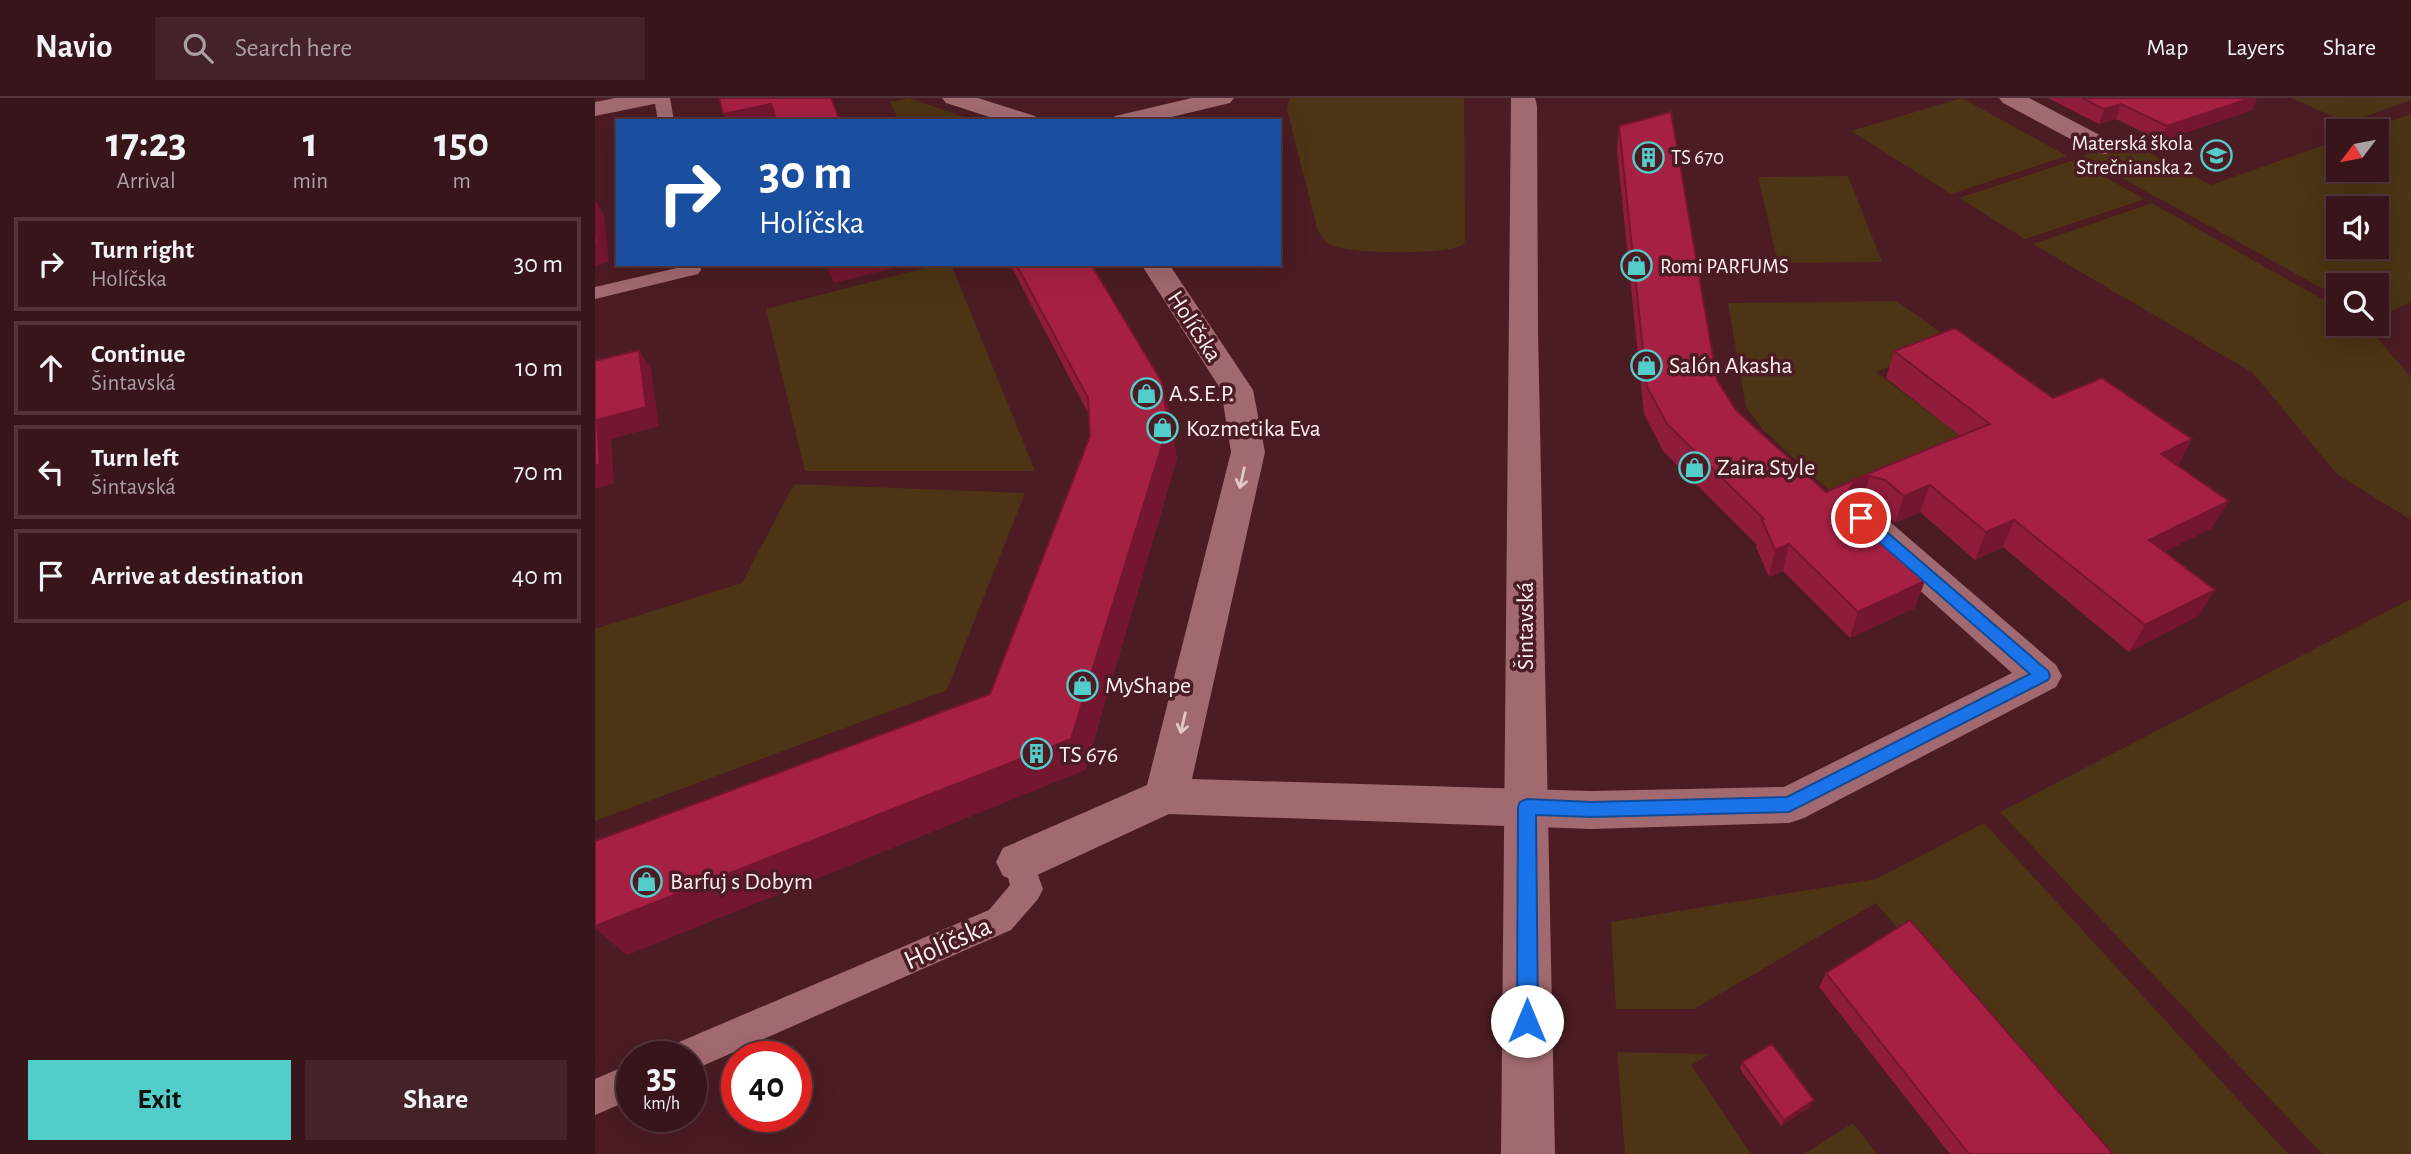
<!DOCTYPE html>
<html lang="en">
<head>
<meta charset="utf-8">
<style>
  body { margin:0; font-family:"Alegreya Sans",sans-serif; background:#432228; color:#f1f3f6; height:100vh; display:flex; flex-direction:column; font-size:26px; white-space:nowrap }
  * { box-sizing:border-box; margin:0 }
  p { font-size:23px; color:#ab9fa3 }
  .icon { flex:none; width:38px; height:38px; fill:none; stroke:currentColor; stroke-width:2; stroke-linecap:round; stroke-linejoin:round }
  .map { position:relative; flex:1; overflow:hidden }
  .drawer { display:flex; flex-direction:column; background:#38151b; width:595px }
  .drawer>* { flex:none }
  .hud { position:absolute; left:21px; top:21px; width:665px; height:147px; border-radius:0px; box-shadow:0 7px 28px #0002,0 0 0 2px #52343a; background:#1a4fa0; color:#fff; overflow:hidden }
  .needle { width:46px; rotate:238deg }
  .controls { position:absolute; left:1731px; top:21px; display:grid; gap:14px }
  .controls a { display:grid; place-items:center; width:63px; height:63px; border-radius:0px; background:#38151b; box-shadow:0 7px 28px #0002,0 0 0 2px #52343a; font-size:35px }
  .speed { position:absolute; left:21px; top:943px; display:flex; gap:14px; font-size:35px; font-weight:700; text-align:center }
  .speed>* { display:grid; place-content:center; width:91px; height:91px; border-radius:50%; background:#38151b; box-shadow:0 7px 28px #0002,0 0 0 2px #52343a; line-height:1 }
  .speed small { font-size:18px; font-weight:400 }
  .speed .limit { border:10px solid #d22; background:#fff; color:#111 }
  .pin { position:absolute; display:grid; place-items:center; width:60px; height:60px; color:#fff; margin:-30px; border:4px solid #fff; border-radius:50%; box-shadow:0 2px 7px #0007 }
  .me { position:absolute; width:77px; margin:-38px; rotate:0deg; stroke-linejoin:round; filter:drop-shadow(0 0 5px #0008) }
  .turn { display:flex; align-items:center; gap:24px; height:147px; padding:0 28px; font-size:32px }
  .turn .icon { width:91px; height:91px; stroke-width:2.5 }
  .turn b { display:block; font-size:49px; line-height:60px }
  .eta { display:flex; justify-content:space-evenly; align-items:center; height:119px; text-align:center }
  .eta b { font-size:42px; font-weight:700; line-height:49px }
  .button { display:flex; gap:14px; margin-top:auto; padding:14px 28px }
  .button a { flex:1; height:80px; border-radius:0px; background:#53cdc9; color:#111; font-size:28px; font-weight:700; line-height:80px; text-align:center }
  .button a+a { background:#432228; color:#f1f3f6 }
  ul { padding:0; list-style:none }
  li { display:flex; align-items:center; gap:21px; height:94px; margin:0 14px 10px; padding:0 14px; border:4px solid #52343a; border-radius:0px }
  li div { flex:1 }
  li b { display:block; font-size:26px }
  li em { font-style:normal }
  header { display:flex; align-items:center; gap:42px; box-sizing:border-box; height:98px; padding:0 35px; background:#38151b; border-bottom:2px solid #52343a }
  header strong { font-size:33px }
  nav { display:flex; gap:38px; margin-inline-start:auto; font-size:24px }
  .search { width:490px; height:63px; background:#432228; display:flex; align-items:center; gap:18px; box-sizing:border-box; padding:0 24px; border-radius:0px; color:#ab9fa3; font-size:26px }
  main { display:flex; flex:1; min-height:0 }
  .map>svg:first-child { display:block }
</style>
</head>
<body>
<header>
<strong>Navio</strong>
<div class="search"><svg class="icon" aria-label="search" viewBox="0 0 24 24"><circle cx="10" cy="10" r="6"/><path d="M15 15l6 6"/></svg>Search here</div>
<nav><a>Map</a><a>Layers</a><a>Share</a></nav>
</header>
<main>
<section class="drawer">
<div class="eta">
<div><b>17:23</b><p>Arrival</p></div>
<div><b>1</b><p>min</p></div>
<div><b>150</b><p>m</p></div>
</div>
<ul>
<li><svg class="icon" aria-label="right" viewBox="0 0 24 24"><path d="M7 20v-9h11M14 6l5 5-5 5"/></svg><div><b>Turn right</b><p>Holíčska</p></div><em>30 m</em></li>
<li><svg class="icon" aria-label="ahead" viewBox="0 0 24 24"><path d="M12 20V5M6 11l6-6 6 6"/></svg><div><b>Continue</b><p>Šintavská</p></div><em>10 m</em></li>
<li><svg class="icon" aria-label="left" viewBox="0 0 24 24"><path d="M17 20v-9H6M10 6l-5 5 5 5"/></svg><div><b>Turn left</b><p>Šintavská</p></div><em>70 m</em></li>
<li><svg class="icon" aria-label="arrive" viewBox="0 0 24 24"><path d="M6 21V4h12l-3 4 3 4H6"/></svg><div><b>Arrive at destination</b></div><em>40 m</em></li>
</ul>
<div class="button"><a>Exit</a><a>Share</a></div>
</section>
<div class="map">
<svg width="1816" height="1056" viewBox="0 0 1816 1056">
  <rect width="100%" height="100%" fill="#4b1c24"/>
  <path fill="#4c3414" fill-rule="evenodd" d="M314 0 381 23H304L295 4Z
    M695 0H869L870 143 868 147C850 157 758 156 739 148 731 145 727 140 723 133L692 12Z
    M1367 0 1472 58 1356 96 1256 33Z
    M1696 0H1816V2L1753 25Z
    M1816 16V204L1782 219V187H1743V199L1487 58 1530 42 1616 87 1743 42V72H1782V33H1768ZM1743 110H1782V149H1743Z
    M1479 62 1550 101 1430 141 1364 100Z
    M1253 78 1287 164 1183 165 1163 79Z
    M1557 105 1743 210V226H1770L1816 279V422L1742 376 1658 275 1438 146Z
    M345 166H356L440 373H210L171 211Z
    M1301 203 1358 243 1281 274 1385 353 1251 408 1168 332 1151 309 1133 205Z
    M199 386 430 395 352 592 0 723V531L147 485Z
    M1816 501V1056H1727L1405 714Z
    M1389 725 1693 1056H1496L1281 805 1099 911H1021L1016 824 1281 781Z
    M1022 954 1115 956 1096 967 1156 1056H1030Z
    M1258 1025 1282 1056H1209Z"/>
  <g fill="none" stroke-linecap="round" stroke-linejoin="round">
    <path fill="#a16a70" fill-rule="evenodd" d="M59 0H75L79 23H63Z
      M86 166H105L106 172 103 176 0 201V189L86 169Z
      M424 750 435 754 448 791 443 801 416 832 96 973V959H72L77 947 394 812 415 787 409 764 413 754Z
      M37 965V1001L0 1017V981Z"/>
    <path fill="#a16a70" fill-rule="evenodd" d="M20 0H68L64 5 0 18V4Z
      M347 0H383L440 18 444 23H407L351 5Z
      M597 0H639L635 5 560 23H516L520 18Z
      M1404 0H1434L1518 44 1521 49 1518 54 1509 56 1500 54 1408 5Z
      M546 166H574L658 292 670 354 597 681 996 693 1189 689 1417 575 1254 429 1249 420 1254 411 1267 408 1280 411 1461 567 1467 578 1461 589 1209 720 1194 725 996 731 574 716 440 778 424 784 408 778 401 764 408 750 552 687 636 354 626 292Z"/>
    <path fill="#a16a70" fill-rule="evenodd" d="M916 0H940L942 8 943 232 960 1056H906Z"/>
  </g>
  <path fill="#8f1c3a" d="M1453 0H1662L1657 12 1566 43 1521 21 1504 26Z
    M1024 28 1122 282 1141 312 1231 394 1365 338 1291 280 1299 253 1597 341 1583 367 1617 430 1570 453 1620 492 1603 518 1534 554 1408 449 1380 462 1325 414 1300 425 1282 409 1266 405 1263 406 1272 414 1267 427 1320 510 1255 540 1188 473 1174 479 1161 449 1162 447 1068 353 1049 316 1022 53Z
    M415 166H496L567 284 575 317 582 361 490 672 32 857 0 830V743L395 596 495 338 493 315Z
    M1231 875 1518 1056H1355L1224 889Z
    M1147 964 1216 1008 1186 1028 1145 971Z"/>
  <path fill="#741630" d="M1656 0H1662L1657 12 1566 43 1572 28Z
    M176 6 184 23H131L128 16Z
    M1526 6 1521 21 1504 26 1509 11Z
    M0 102 9 116 14 164 0 168Z
    M230 166H297L299 170 239 185Z
    M44 252 56 271 64 328 16 341 19 385 0 391 2 322Z
    M567 284 575 317 582 361 490 672 32 857 0 830V828L476 641Z
    M1597 341 1582 368 1566 356Z
    M1275 378 1266 405 1253 408 1254 392 1261 381Z
    M1335 387 1325 414 1300 425 1309 398Z
    M1634 403 1617 430 1539 469 1554 442Z
    M1272 414 1263 441 1259 419Z
    M1419 422 1408 449 1380 462 1391 434Z
    M1194 446 1188 473 1174 479 1180 452Z
    M1330 483 1320 510 1255 540 1263 514Z
    M1620 492 1603 518 1534 554 1550 527Z
    M1219 1002 1216 1008 1186 1028 1189 1022Z"/>
  <path fill="#a62044" stroke="#741630" stroke-width="2" d="M124 0H236L245 23H182L176 6 128 16Z
    M1487 0H1656L1572 28 1526 6 1509 11Z
    M1076 14 1122 282 1141 312 1231 394 1289 369 1395 326 1299 253 1360 230 1458 300 1507 280 1597 341 1566 356 1634 403 1554 442 1620 492 1550 527 1419 422 1391 434 1335 387 1309 398 1290 382 1275 378 1261 381 1254 392 1260 403 1272 414 1259 419 1330 483 1263 514 1194 446 1180 452 1167 422 1169 421 1072 326 1052 289 1024 28Z
    M0 118 3 146 0 147Z
    M421 166H496L567 284 573 328 476 641 0 828V743L395 596 495 338 493 300Z
    M44 252 51 309 2 322 5 366 0 368V263Z
    M1315 822 1518 1056H1374L1231 875Z
    M1177 946 1219 1002 1189 1022 1147 964Z"/>
  <defs><path id="oneway-shaft" d="M-6 0H5M1.5-3L5.5 0L1.5 3" fill="none" stroke-width="1.6" stroke-linecap="round" stroke-linejoin="round" transform="scale(1.75)"/></defs>
  <g stroke="#e2c8ca">
    <use href="#oneway-shaft" transform="translate(647 380) rotate(103)"/>
    <use href="#oneway-shaft" transform="translate(588 625) rotate(103)"/>
  </g>
  <path fill="#1a73e8" stroke="#114b97" stroke-width="2" d="M1266 415 1272 417 1453 573 1455 578 1453 582 1194 714 996 719 941 717 943 923 940 930 932 933 925 930 922 923 923 709 925 704 932 701 996 704 1192 699 1435 576 1261 424 1259 420Z"/>
  <defs>
    <symbol id="school-ring" viewBox="-11 -11 22 22"><circle r="9.5" fill="#4b1c24" stroke="#53cdc9" stroke-width="1.5"/><path d="M0-5L7-2L0 1L-7-2ZM-4 1L0 2.5L4 1V4Q0 6-4 4Z" fill="#53cdc9"/></symbol>
    <symbol id="building-ring" viewBox="-11 -11 22 22"><circle r="9.5" fill="#4b1c24" stroke="#53cdc9" stroke-width="1.5"/><path d="M-4-6H4V6H1V3H-1V6H-4ZM-2.5-4.3h1.7v1.8h-1.7ZM.8-4.3h1.7v1.8H.8ZM-2.5-1h1.7V.8h-1.7ZM.8-1h1.7V.8H.8Z" fill="#53cdc9"/></symbol>
    <symbol id="shop-ring" viewBox="-11 -11 22 22"><circle r="9.5" fill="#4b1c24" stroke="#53cdc9" stroke-width="1.5"/><path d="M-5-2.5h2.3a2.7 3.5 0 0 1 5.4 0H5L5.5 6h-11ZM-1.5-2.5h3a1.5 2.3 0 0 0-3 0Z" fill="#53cdc9"/></symbol>
  </defs>
  <g fill-rule="evenodd">
    <use href="#school-ring" x="1604" y="40" width="35" height="35"/>
    <use href="#building-ring" x="1036" y="42" width="35" height="35"/>
    <use href="#shop-ring" x="1024" y="150" width="35" height="35"/>
    <use href="#shop-ring" x="1034" y="250" width="35" height="35"/>
    <use href="#shop-ring" x="534" y="278" width="35" height="35"/>
    <use href="#shop-ring" x="550" y="312" width="35" height="35"/>
    <use href="#shop-ring" x="1082" y="352" width="35" height="35"/>
    <use href="#shop-ring" x="470" y="570" width="35" height="35"/>
    <use href="#building-ring" x="424" y="638" width="35" height="35"/>
    <use href="#shop-ring" x="34" y="766" width="35" height="35"/>
  </g>
  <g text-anchor="middle" stroke-width="7" stroke-linejoin="round" paint-order="stroke">
    <g font-size="21" fill="#fef0f1" stroke="#4b1c24" text-anchor="start">
      <text x="1598" y="52" text-anchor="end">Materská škola<tspan x="1598" dy="24">Strečnianska 2</tspan></text>
      <text x="1076" y="66">TS 670</text>
      <text x="1065" y="175">Romi PARFUMS</text>
    </g>
    <g font-size="24" fill="#fef0f1" stroke="#4b1c24">
      <text transform="translate(600 228) rotate(57)" y="8">Holíčska</text>
      <text transform="translate(930 528) rotate(-90)" y="8">Šintavská</text>
    </g>
    <g font-size="24" fill="#fef0f1" stroke="#4b1c24" text-anchor="start">
      <text x="1074" y="275">Salón Akasha</text>
      <text x="574" y="303">A.S.E.P.</text>
      <text x="591" y="338">Kozmetika Eva</text>
      <text x="1122" y="377">Zaira Style</text>
      <text x="510" y="595">MyShape</text>
      <text x="464" y="664">TS 676</text>
      <text x="75" y="791">Barfuj s Dobym</text>
    </g>
    <g font-size="28" fill="#fef0f1" stroke="#4b1c24">
      <text transform="translate(352 844) rotate(-24)" y="10">Holíčska</text>
    </g>
  </g>
</svg>
<div class="controls">
<a><svg class="needle" viewBox="-14 -14 28 28"><path d="M0-13l5 13h-10z" fill="#e53935"/><path d="M0 13l5-13h-10z" fill="#ab9fa3"/></svg></a>
<a><svg class="icon" aria-label="sound" viewBox="0 0 24 24"><path d="M4 9h4l5-4v14l-5-4H4zM17 9q2 3 0 6"/></svg></a>
<a><svg class="icon" aria-label="search" viewBox="0 0 24 24"><circle cx="10" cy="10" r="6"/><path d="M15 15l6 6"/></svg></a>
</div>
<div class="speed"><div>35<small>km/h</small></div><div class="limit">40</div></div>
<div class="pin" style="left:1266px;top:420px;background:#d93025"><svg class="icon" aria-label="arrive" viewBox="0 0 24 24"><path d="M6 21V4h12l-3 4 3 4H6"/></svg></div>
<svg class="me" style="left:932px;top:923px" viewBox="-20 -20 40 40"><circle r="19" fill="#fff"/><path d="M0-13L10 11 0 6-10 11z" fill="#1a73e8"/></svg>
<div class="hud">
<div class="turn"><svg class="icon" aria-label="right" viewBox="0 0 24 24"><path d="M7 20v-9h11M14 6l5 5-5 5"/></svg><div><b>30 m</b>Holíčska</div></div>
</div>
</div>
</main>
</body>
</html>
